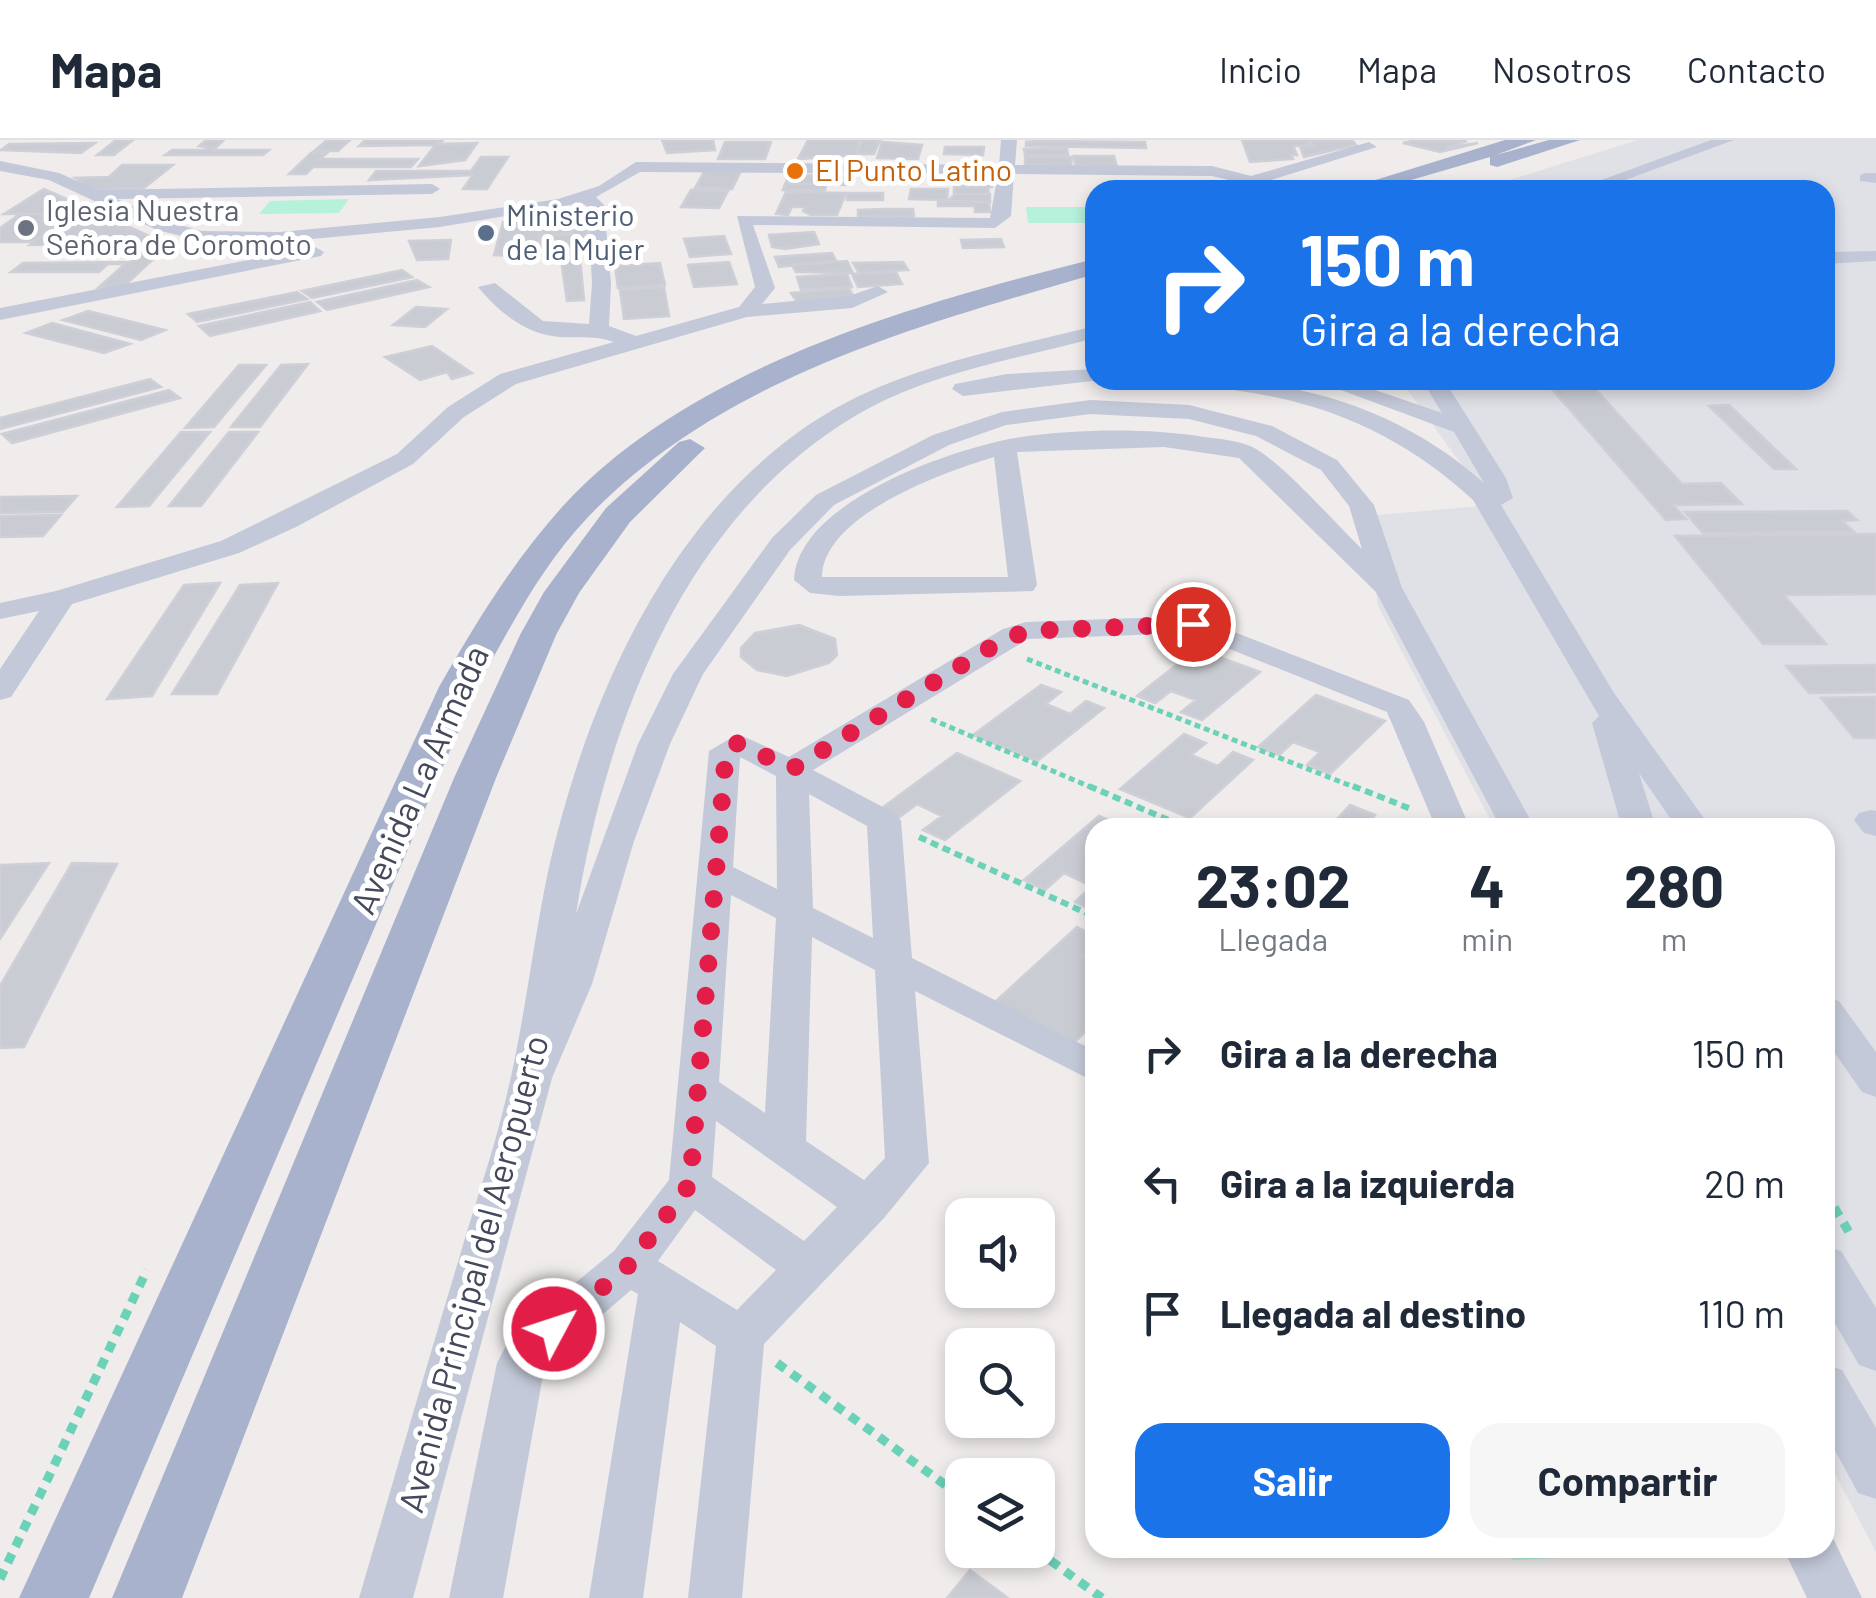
<!DOCTYPE html>
<html lang="es">
<head>
<meta charset="utf-8">
<style>
  body { margin:0; font-family:Barlow,sans-serif; background:#f6f6f7; color:#1f2937; height:100vh; display:flex; flex-direction:column; font-size:38px; white-space:nowrap }
  * { box-sizing:border-box; margin:0 }
  p { font-size:32px; color:#747a83 }
  .icon { flex:none; width:55px; height:55px; fill:none; stroke:currentColor; stroke-width:2; stroke-linecap:round; stroke-linejoin:round }
  .map { position:relative; flex:1; overflow:hidden }
  .sheet { position:absolute; left:1085px; top:678px; width:750px; height:740px; display:flex; flex-direction:column; background:#fff; border-radius:30px; box-shadow:0 5px 15px #0003 }
  .sheet>* { flex:none }
  .hud { position:absolute; left:1085px; top:40px; width:750px; height:210px; border-radius:30px; box-shadow:0 5px 15px #0003; background:#1a73e8; color:#fff; overflow:hidden }
  .controls { position:absolute; left:945px; top:1058px; display:grid; gap:20px }
  .controls a { display:grid; place-items:center; width:110px; height:110px; border-radius:20px; background:#fff; box-shadow:0 5px 15px #0003; font-size:50px }
  .pin { position:absolute; display:grid; place-items:center; width:85px; height:85px; color:#fff; margin:-42px; border:5px solid #fff; border-radius:50%; box-shadow:0 2px 10px #0007 }
  .me { position:absolute; width:110px; margin:-55px; rotate:50deg; stroke-linejoin:round; filter:drop-shadow(0 0 8px #0008) }
  .turn { display:flex; align-items:center; gap:35px; height:210px; padding:0 50px; font-size:45px }
  .turn .icon { width:130px; height:130px; stroke-width:2.5 }
  .turn b { display:block; font-size:70px; line-height:85px }
  .eta { display:flex; justify-content:space-evenly; align-items:center; height:170px; text-align:center }
  .eta b { font-size:60px; font-weight:700; line-height:70px }
  .action { display:flex; gap:20px; margin-top:auto; padding:20px 50px }
  .action a { flex:1; height:115px; border-radius:30px; background:#1a73e8; color:#fff; font-size:40px; font-weight:700; line-height:115px; text-align:center }
  .action a+a { background:#f6f6f7; color:#1f2937 }
  ul { padding:0; list-style:none }
  li { display:flex; align-items:center; gap:30px; height:130px; padding:0 50px }
  li div { flex:1 }
  li b { display:block; font-size:38px }
  li em { font-style:normal }
  header { display:flex; align-items:center; gap:60px; box-sizing:border-box; height:140px; padding:0 50px; background:#fff; border-bottom:2px solid #e0e1e3 }
  header strong { font-size:48px }
  nav { display:flex; gap:55px; margin-inline-start:auto; font-size:35px }
  .map>svg:first-child { display:block }
</style>
</head>
<body>
<header>
<strong>Mapa</strong>
<nav><a>Inicio</a><a>Mapa</a><a>Nosotros</a><a>Contacto</a></nav>
</header>
<div class="map">
<svg width="1876" height="1458" viewBox="0 0 1876 1458">
  <rect width="100%" height="100%" fill="#efeceb"/>
  <path fill="#e0e1e7" d="M1638 0H1876V1412L1825 1315V688L1494 687 1378 466 1366 376 1491 365 1400 240H1825V50H1477Z"/>
  <path fill="#b5f1db" d="M349 59 339 73 259 74 270 61Z
    M1026 67H1095V83H1028Z
    M1508 1408H1773L1512 1420Z"/>
  <path fill="#caccd4" stroke="#cfcfd8" stroke-width="2.5" d="M116 0H133L114 15H97Z
    M206 0H224L213 10H269L263 15H165L172 10H205L208 7 199 6Z
    M327 0H350L338 11H314Z
    M365 0H444L434 5 359 6Z
    M662 0H713L715 10 667 13Z
    M808 0H860L855 15 798 19Z
    M863 0H880L874 14H856Z
    M1242 0H1307L1310 6H1293L1297 15H1291L1293 19 1250 22Z
    M1310 0 1353 1 1356 5 1304 17 1300 6H1313Z
    M1036 1 1145 2 1146 8 1026 6V2Z
    M1412 1H1467L1445 8 1478 3 1440 12 1403 3Z
    M725 2H771L765 19H718Z
    M882 2 922 5 918 19 877 18Z
    M95 3 81 13 1 10 9 4Z
    M477 3 465 20 419 26 436 4Z
    M945 7H984L983 15 944 14Z
    M1024 9H1067L1068 15H1025Z
    M311 13H327L320 19H418L411 27H313L306 34H289Z
    M1025 16 1072 17 1071 26 1025 25Z
    M1074 16H1114L1117 27 1075 25Z
    M481 17H508L487 49H463L473 35 369 40 376 31H471Z
    M122 25H173L144 48 92 50 75 38 109 37Z
    M705 30 741 31 732 49 695 48Z
    M896 31H920L921 43H891Z
    M956 32 992 33V47L954 46Z
    M788 35H850L848 45 786 43Z
    M785 44H826L825 50H783Z
    M954 47H988L989 54H954Z
    M44 49 165 103 30 105 70 74H4Z
    M911 49H948L947 60 909 59Z
    M691 50 728 51 719 68 681 67Z
    M786 52 846 53 837 75H811L803 71 805 67H792L788 75 776 74Z
    M847 53H883V60H847Z
    M955 54H990V62L948 61Z
    M938 62H989L990 72H975V66H938Z
    M885 69H913L914 77 858 76V70Z
    M588 72V84L547 85 549 74Z
    M20 74H70L34 102H0V88Z
    M543 80V86L572 85V93L539 95V117L494 115 503 82Z
    M588 84V114L541 117V95L573 94V85Z
    M814 92 819 104 785 109 772 107 769 95Z
    M724 96 731 114 690 117 684 99Z
    M1001 99 1004 107 963 108 961 100Z
    M451 100 448 119 417 120 409 101Z
    M142 112H161L122 148H98L125 124H108L99 132H11L23 123 130 122Z
    M832 113 836 121 779 127 775 117Z
    M580 118 584 160 567 161 561 120Z
    M847 121 853 133 796 132 792 125Z
    M729 122 737 144 694 147 688 125Z
    M903 122 908 130 859 133 853 123Z
    M660 123 665 145 618 148 615 126Z
    M402 130 412 137 312 158 302 151Z
    M896 132 902 144 858 147 852 134Z
    M847 134 852 147 801 150 797 137Z
    M417 140 429 147 327 170 317 162Z
    M664 147 669 176 624 179 620 150Z
    M849 148 854 157 797 162 791 153Z
    M297 152 307 159 197 182 188 174Z
    M310 162 320 171 210 196 199 186Z
    M416 167 447 169 425 187 393 185Z
    M88 171 165 190 141 200 63 180Z
    M52 183 130 204 104 213 26 193Z
    M432 206 472 233 452 239 447 232 420 240 385 217Z
    M308 224 260 287H231L281 225Z
    M239 225H266L214 287 185 288Z
    M150 239 161 247 0 289V278Z
    M1529 240H1587L1682 344 1721 343 1742 364 1673 365 1686 379 1666 380 1550 247H1535Z
    M169 250 180 258 12 303 2 294Z
    M1729 265 1796 329H1774L1709 266Z
    M181 292H210L149 366 117 367Z
    M229 292H258L201 366H169Z
    M77 356 63 372 0 373V357Z
    M1847 371 1857 380 1842 381 1854 392 1703 393 1685 372Z
    M61 375 43 396 0 397V376Z
    M1875 394 1876 454 1784 455 1826 504H1763L1675 396Z
    M220 443 152 556 107 559 184 445Z
    M278 443 217 554H172L240 445Z
    M799 485 835 499 837 515 829 523 787 536 757 530 741 517V508L755 493Z
    M1197 509 1260 532 1202 580 1181 572 1196 560 1171 551 1155 563 1137 556Z
    M1876 525V552L1809 553 1786 526Z
    M1041 545 1061 552 1046 564 1070 574 1086 561 1104 568 1037 621 973 595Z
    M1316 555 1385 581 1330 634 1307 625 1320 612 1293 602 1279 615 1258 607Z
    M1876 557V598H1854L1821 558Z
    M1184 594 1206 603 1191 615 1218 626 1233 612 1253 620 1190 678 1120 649Z
    M957 613 1020 641 945 700 923 690 942 676 917 664 897 679 879 670Z
    M1350 665 1375 675 1363 688H1329Z
    M1099 676 1126 688H1095V772L1075 762 1092 746 1064 733 1045 750 1024 740Z
    M49 723 0 799V725Z
    M72 723 117 724 24 907 0 908V846Z
    M1077 787 1095 796V804L1083 816 1095 822V882L1074 903 995 862Z
    M970 1430 1008 1458H947Z"/>
  <g fill="none" stroke-linecap="round" stroke-linejoin="round">
    <path stroke="#6bd1b7" stroke-width="5" stroke-dasharray="6 4" stroke-linecap="butt" d="M1027 519 1359 649
      M931 579 1095 649"/>
    <path stroke="#6bd1b7" stroke-width="6" stroke-dasharray="8 5" stroke-linecap="butt" d="M1089 646 1187 688
      M1353 646 1411 669
      M919 697 1095 777"/>
    <path stroke="#6bd1b7" stroke-width="9" stroke-dasharray="10 8" stroke-linecap="butt" d="M1825 1052 1852 1097
      M777 1223 962 1357
      M1036 1410 1102 1458
      M0 1439 147 1130"/>
    <path fill="#c3c9d8" fill-rule="evenodd" d="M1001 0H1017L1015 25 1212 26 1251 36 1369 2 1377 7 1271 40 1299 50H1271L1212 36 1014 34 1011 76 995 88 753 85 775 148 762 164 849 156 878 146 888 152 852 168 747 177 516 244 464 277 413 324 296 387 239 413 72 464 11 557 0 560V529L39 471 0 479V463L56 451 221 401 397 314 448 267 500 234 614 202C595 195 579 198 559 197 525 194 499 172 478 147L495 143 543 181 589 184 592 143 588 67 582 63 440 87 280 102 202 101 157 90 49 40 0 31V21L59 33 98 50 432 44 440 49 432 54 117 59 169 82 202 91 280 92 440 77 558 59 599 46 636 22 999 25ZM640 32 998 34 990 78 737 76 755 147 739 167 636 196 609 186 611 143 604 65 596 57Z
      M1711 0H1734L1598 50H1574Z
      M1866 33H1876V43L1860 41V35Z
      M315 107 324 112 321 116 0 180V168Z
      M1876 111V121L1825 124V112Z
      M1095 186V198C1020 218 939 231 871 267 687 366 607 580 576 774L638 604 673 534 772 398 816 355 933 295 1002 272 1090 260 1189 265 1272 286 1337 320 1374 365 1402 448 1535 688H1501L1376 452 1239 318 1164 307 1017 312 1037 445 1033 451 840 456 810 453 794 440C797 361 956 307 1021 297 1079 289 1146 288 1204 297 1220 299 1243 301 1256 309 1284 325 1335 383 1362 409L1349 366 1321 330 1256 296 1189 279 1090 274 1006 285 949 305 834 365 790 410 703 534 670 604 634 701 592 844 552 938 413 1458H359C392 1346 424 1234 458 1122 474 1066 494 1011 507 954 525 879 533 802 549 727 590 546 683 341 859 256 933 221 1016 206 1095 186ZM994 317 1008 437H822C823 375 944 332 994 317Z
      M1095 229V240H1101L963 256 952 249 955 244 1007 234Z
      M1205 240C1307 240 1407 274 1484 343L1454 292 1314 240H1346L1442 273 1422 240H1444L1506 338 1513 358 1501 365 1614 553 1711 688H1677L1639 633 1656 688H1622L1592 583 1599 576 1473 360C1419 310 1357 276 1284 259 1259 253 1233 251 1208 245Z
      M1193 476 1409 560 1424 582 1470 688H1436L1387 572 1190 493 1028 499 813 630 896 674 901 681 912 818 1095 911V942L915 851 929 1023 884 1078 764 1204 742 1458H688L716 1206 680 1182 643 1458H589L638 1154 631 1150 545 1224 503 1458H449L497 1223 511 1196 614 1111 669 1040 709 611 738 594 789 617 1003 489 1026 482ZM740 617 776 636 777 749 733 727ZM809 654 867 686 873 798 813 768ZM731 755 776 778 765 973 719 942ZM812 797 875 830 885 1018 864 1040 806 1001ZM716 981 837 1067 804 1101 712 1037ZM695 1070 776 1130 737 1170 658 1121Z
      M1871 670 1876 671V696L1864 693 1854 680 1859 673Z
      M1825 857 1839 861 1876 912V957L1862 952 1825 899Z
      M1825 1106 1841 1111 1876 1168V1231L1859 1225 1825 1166Z
      M1825 1224 1842 1230 1876 1288V1359L1858 1353 1825 1292Z
      M1825 1389 1829 1390 1862 1458H1807L1783 1408H1825Z"/>
    <path fill="#a8b2cd" fill-rule="evenodd" d="M1505 0H1536L1496 15 1549 0H1580L1497 27 1490 25V17L1377 50H1343Z
      M1095 119V134C915 187 724 237 589 376 541 426 510 488 477 547L89 1458H19L439 547C476 483 513 421 563 366 691 226 917 163 1095 119Z
      M690 299 705 308 630 382 579 453 556 495 496 638 182 1458H112L454 638 520 495 544 452 606 368 679 302Z"/>
  </g>
  <g fill="none" stroke-linecap="round" stroke-linejoin="round">
    <path stroke="#e11d48" stroke-width="18" stroke-dasharray="0 32.4" d="M554 1189 630 1124 690 1044 726 611 738 603 792 629 993 506 1026 491 1193 484"/>
  </g>
  <circle fill="#e8710a" stroke="#fff" stroke-width="4" cx="795" cy="31" r="10"/>
  <circle fill="#6b7280" stroke="#fff" stroke-width="4" cx="26" cy="88" r="10"/>
  <circle fill="#5c6f8a" stroke="#fff" stroke-width="4" cx="486" cy="93" r="10"/>
  <g text-anchor="middle" stroke-width="10" stroke-linejoin="round" paint-order="stroke">
    <g font-size="30" fill="#c56008" stroke="#fff" text-anchor="start">
      <text x="815" y="41">El Punto Latino</text>
    </g>
    <g font-size="30" fill="#5b616d" stroke="#fff" text-anchor="start">
      <text x="46" y="81">Iglesia Nuestra<tspan x="46" dy="34">Señora de Coromoto</tspan></text>
    </g>
    <g font-size="30" fill="#4e5e75" stroke="#fff" text-anchor="start">
      <text x="506" y="86">Ministerio<tspan x="506" dy="34">de la Mujer</tspan></text>
    </g>
    <g font-size="35" fill="#43495a" stroke="#fff">
      <text transform="translate(420 640) rotate(-66)" y="12">Avenida La Armada</text>
      <text transform="translate(474 1134) rotate(-75)" y="12">Avenida Principal del Aeropuerto</text>
    </g>
  </g>
</svg>
<div class="controls">
<a><svg class="icon" aria-label="sound" viewBox="0 0 24 24"><path d="M4 9h4l5-4v14l-5-4H4zM17 9q2 3 0 6"/></svg></a>
<a><svg class="icon" aria-label="search" viewBox="0 0 24 24"><circle cx="10" cy="10" r="6"/><path d="M15 15l6 6"/></svg></a>
<a><svg class="icon" aria-label="layers" viewBox="0 0 24 24"><path d="M12 4l9 5-9 5-9-5zM3 14l9 5 9-5"/></svg></a>
</div>
<div class="pin" style="left:1193px;top:484px;background:#d93025"><svg class="icon" aria-label="arrive" viewBox="0 0 24 24"><path d="M6 21V4h12l-3 4 3 4H6"/></svg></div>
<svg class="me" style="left:554px;top:1189px" viewBox="-20 -20 40 40"><circle r="17" fill="#e11d48" stroke="#fff" stroke-width="3"/><path d="M0-11L8 9 0 5-8 9z" fill="#fff"/></svg>
<div class="hud">
<div class="turn"><svg class="icon" aria-label="right" viewBox="0 0 24 24"><path d="M7 20v-9h11M14 6l5 5-5 5"/></svg><div><b>150 m</b>Gira a la derecha</div></div>
</div>
<section class="sheet">
<div class="eta">
<div><b>23:02</b><p>Llegada</p></div>
<div><b>4</b><p>min</p></div>
<div><b>280</b><p>m</p></div>
</div>
<ul>
<li><svg class="icon" aria-label="right" viewBox="0 0 24 24"><path d="M7 20v-9h11M14 6l5 5-5 5"/></svg><div><b>Gira a la derecha</b></div><em>150 m</em></li>
<li><svg class="icon" aria-label="left" viewBox="0 0 24 24"><path d="M17 20v-9H6M10 6l-5 5 5 5"/></svg><div><b>Gira a la izquierda</b></div><em>20 m</em></li>
<li><svg class="icon" aria-label="arrive" viewBox="0 0 24 24"><path d="M6 21V4h12l-3 4 3 4H6"/></svg><div><b>Llegada al destino</b></div><em>110 m</em></li>
</ul>
<div class="action"><a>Salir</a><a>Compartir</a></div>
</section>
</div>
</body>
</html>
